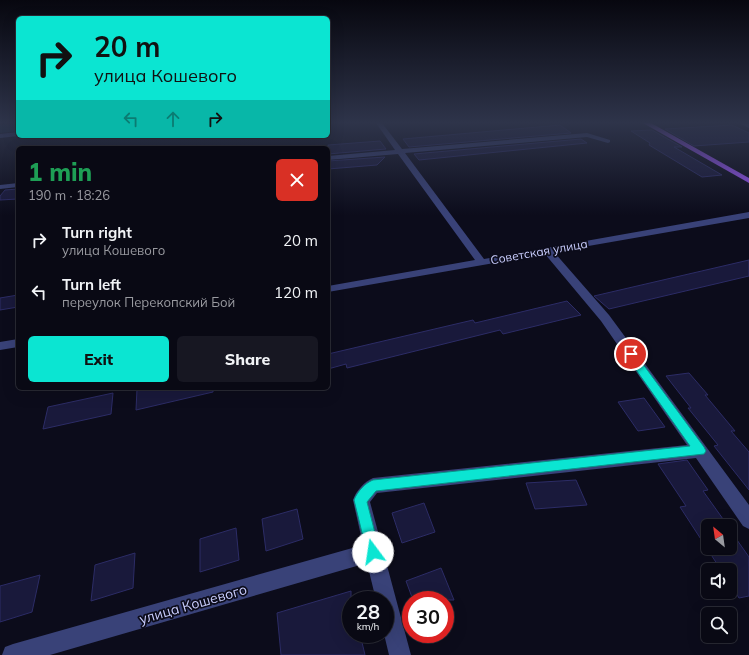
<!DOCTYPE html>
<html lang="en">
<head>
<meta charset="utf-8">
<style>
  body { margin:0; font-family:Mulish,sans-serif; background:#171722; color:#f1f3f6; height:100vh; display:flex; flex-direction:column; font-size:15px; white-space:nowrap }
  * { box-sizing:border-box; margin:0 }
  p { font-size:13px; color:#999aa0 }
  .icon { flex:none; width:22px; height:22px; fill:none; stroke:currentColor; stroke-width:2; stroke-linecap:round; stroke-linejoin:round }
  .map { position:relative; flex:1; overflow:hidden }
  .panel { position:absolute; left:16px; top:146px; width:314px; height:244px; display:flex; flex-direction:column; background:#090914; border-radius:6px; box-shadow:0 4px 16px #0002,0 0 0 1px #292a34 }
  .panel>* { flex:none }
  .top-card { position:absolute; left:16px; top:16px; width:314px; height:122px; border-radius:6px; box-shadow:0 4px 16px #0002,0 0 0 1px #292a34; background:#0be5d2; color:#111; overflow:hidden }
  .needle { width:26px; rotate:331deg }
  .controls { position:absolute; left:701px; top:519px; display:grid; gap:8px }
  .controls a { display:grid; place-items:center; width:36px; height:36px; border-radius:6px; background:#090914; box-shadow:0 4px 16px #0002,0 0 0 1px #292a34; font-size:20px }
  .speed { position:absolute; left:342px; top:591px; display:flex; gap:8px; font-size:20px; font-weight:700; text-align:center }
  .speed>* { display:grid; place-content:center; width:52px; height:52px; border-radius:50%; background:#090914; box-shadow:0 4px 16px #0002,0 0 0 1px #292a34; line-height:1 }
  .speed small { font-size:10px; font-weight:400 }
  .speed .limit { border:6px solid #d22; background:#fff; color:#111 }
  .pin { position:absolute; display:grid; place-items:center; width:34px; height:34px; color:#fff; margin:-17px; border:2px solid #fff; border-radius:50%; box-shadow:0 1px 4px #0007 }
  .me { position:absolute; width:44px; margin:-22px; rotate:346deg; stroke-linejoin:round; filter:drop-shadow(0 0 3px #0008) }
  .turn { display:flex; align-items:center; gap:14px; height:84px; padding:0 12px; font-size:18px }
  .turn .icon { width:52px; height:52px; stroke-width:2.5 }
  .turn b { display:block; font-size:28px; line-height:34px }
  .lanes { display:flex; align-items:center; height:38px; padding:0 12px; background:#0003; justify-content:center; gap:20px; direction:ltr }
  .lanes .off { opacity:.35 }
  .round { display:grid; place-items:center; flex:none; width:42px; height:42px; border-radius:6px; background:#171722 }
  .headline { display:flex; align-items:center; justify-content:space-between; height:68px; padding:0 12px }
  h1 { font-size:24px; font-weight:800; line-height:30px; color:#1e9e55 }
  .button { display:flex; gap:8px; margin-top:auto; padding:8px 12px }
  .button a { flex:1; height:46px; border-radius:6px; background:#0be5d2; color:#111; font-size:16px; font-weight:800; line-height:46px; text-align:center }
  .button a+a { background:#171722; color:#f1f3f6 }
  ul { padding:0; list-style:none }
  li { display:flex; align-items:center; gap:12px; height:52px; padding:0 12px }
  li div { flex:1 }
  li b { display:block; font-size:15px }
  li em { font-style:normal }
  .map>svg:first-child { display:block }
</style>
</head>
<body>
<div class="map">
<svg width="749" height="655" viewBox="0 0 749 655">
  <rect width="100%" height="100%" fill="#0c0c1b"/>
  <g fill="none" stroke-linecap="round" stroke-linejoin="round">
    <path fill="#0d293d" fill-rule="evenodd" d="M18 123V131L0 133V125Z"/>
  </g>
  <path fill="#19193b" stroke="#2c2c66" d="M560 125 571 133 409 147 403 139Z
    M732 125 749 133V142L694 146 665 129Z
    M652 130 682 147H674L722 175 702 177 649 145 650 143 631 131Z
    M581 139 587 143 419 160 414 154Z
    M380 141 386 149 328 154V145Z
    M385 157 377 165 328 169V161Z
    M18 189V199L0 200V196L5 190Z
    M749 260V276L609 309 594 296Z
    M18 295V307L0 310V298Z
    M567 301 581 315 503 334 500 330 347 368 346 364 328 369V354L473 320 475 323Z
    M689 373 708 395H705L735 431H731L749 452V490L714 446 718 445 688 408H691L666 376Z
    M142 388H213V392L136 410 137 389Z
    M113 393 111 414 43 429 48 407Z
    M644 398 665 427 638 431 618 402Z
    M687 460 708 490 703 491 728 526H708V548H730V530L749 557V596L739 598 730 583V570H721L680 507 686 506 658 464Z
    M576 480 587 505 535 509 526 483Z
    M424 503 435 532 402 543 392 513Z
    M297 509 303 539 266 551 262 519Z
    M236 528 239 560 200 572V539Z
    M135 553 133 588 91 601 95 565Z
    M441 568 454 600H413L406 581Z
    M40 575 32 612 0 622V586Z
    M351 591V634H360L365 655H281L277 613Z"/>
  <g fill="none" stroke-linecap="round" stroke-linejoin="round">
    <path fill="#394278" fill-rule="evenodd" d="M376 123H382L402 149 587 133 610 140V142L608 143 587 137 405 153 484 259 749 212V218L554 252 609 315 749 505V529L743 526 696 458 377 493 370 502 411 655H389L384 634 385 600H376L367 563 50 655H2L5 647 13 644 363 545 353 500C356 491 364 482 373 478L687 445 601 321 545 254 328 292V286L475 260 398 154 328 160V156L395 150Z
      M740 123 749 124V128L741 124Z
      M18 132V136L0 138V134Z
      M18 183V187L0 189V185Z
      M18 339V347L0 350V342Z"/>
    <path fill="#9b55f7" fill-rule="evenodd" d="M643 123H651L749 178V183Z"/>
  </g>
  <linearGradient id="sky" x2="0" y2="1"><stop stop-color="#07070f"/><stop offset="0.57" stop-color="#2e344a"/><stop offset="1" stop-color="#2e344a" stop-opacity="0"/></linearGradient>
  <rect width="749" height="215" fill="url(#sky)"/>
  <path fill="#0be5d2" stroke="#079588" d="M631 351 634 352 704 447 706 451 704 454 376 491 367 502 380 552 378 557 373 559 368 557 354 500C357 492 365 483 373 480L690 446 627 357 626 354Z"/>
  <g text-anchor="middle" stroke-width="3.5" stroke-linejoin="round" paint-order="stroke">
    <g font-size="12" fill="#c8ccfc" stroke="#0c0c1b">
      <text transform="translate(539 252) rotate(-10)" y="4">Советская улица</text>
    </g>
    <g font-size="14" fill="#c8ccfc" stroke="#0c0c1b">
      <text transform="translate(193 604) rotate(-16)" y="5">улица Кошевого</text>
    </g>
  </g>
</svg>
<div class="controls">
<a><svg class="needle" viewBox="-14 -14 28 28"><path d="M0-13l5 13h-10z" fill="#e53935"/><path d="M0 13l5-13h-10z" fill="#999aa0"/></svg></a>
<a><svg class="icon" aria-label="sound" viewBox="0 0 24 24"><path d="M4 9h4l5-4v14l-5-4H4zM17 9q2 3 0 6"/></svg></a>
<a><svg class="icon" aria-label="search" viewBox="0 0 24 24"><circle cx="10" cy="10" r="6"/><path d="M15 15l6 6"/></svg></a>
</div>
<div class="speed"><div>28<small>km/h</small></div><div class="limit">30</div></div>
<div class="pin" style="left:631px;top:354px;background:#d93025"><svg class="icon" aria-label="arrive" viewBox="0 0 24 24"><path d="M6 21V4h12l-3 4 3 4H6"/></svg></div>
<svg class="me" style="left:373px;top:552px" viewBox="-20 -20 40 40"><circle r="19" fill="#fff"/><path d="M0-13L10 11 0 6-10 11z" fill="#0be5d2"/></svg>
<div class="top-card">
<div class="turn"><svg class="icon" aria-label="right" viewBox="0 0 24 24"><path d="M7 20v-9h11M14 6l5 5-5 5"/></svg><div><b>20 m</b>улица Кошевого</div></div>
<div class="lanes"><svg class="icon off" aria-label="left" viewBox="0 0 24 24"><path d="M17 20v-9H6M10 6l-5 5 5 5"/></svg><svg class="icon off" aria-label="ahead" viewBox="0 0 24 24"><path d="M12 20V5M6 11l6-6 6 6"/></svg><svg class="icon" aria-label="right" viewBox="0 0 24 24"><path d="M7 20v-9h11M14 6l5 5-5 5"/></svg></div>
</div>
<section class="panel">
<div class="headline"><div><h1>1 min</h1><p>190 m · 18:26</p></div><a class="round" style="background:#d93025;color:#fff"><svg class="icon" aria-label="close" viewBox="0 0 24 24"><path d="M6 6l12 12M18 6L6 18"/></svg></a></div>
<ul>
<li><svg class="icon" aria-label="right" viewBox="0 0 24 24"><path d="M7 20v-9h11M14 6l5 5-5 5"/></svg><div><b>Turn right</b><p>улица Кошевого</p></div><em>20 m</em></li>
<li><svg class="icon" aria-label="left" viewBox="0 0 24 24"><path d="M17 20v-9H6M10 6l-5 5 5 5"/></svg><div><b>Turn left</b><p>переулок Перекопский Бой</p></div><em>120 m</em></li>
</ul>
<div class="button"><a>Exit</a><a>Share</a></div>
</section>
</div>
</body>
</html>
